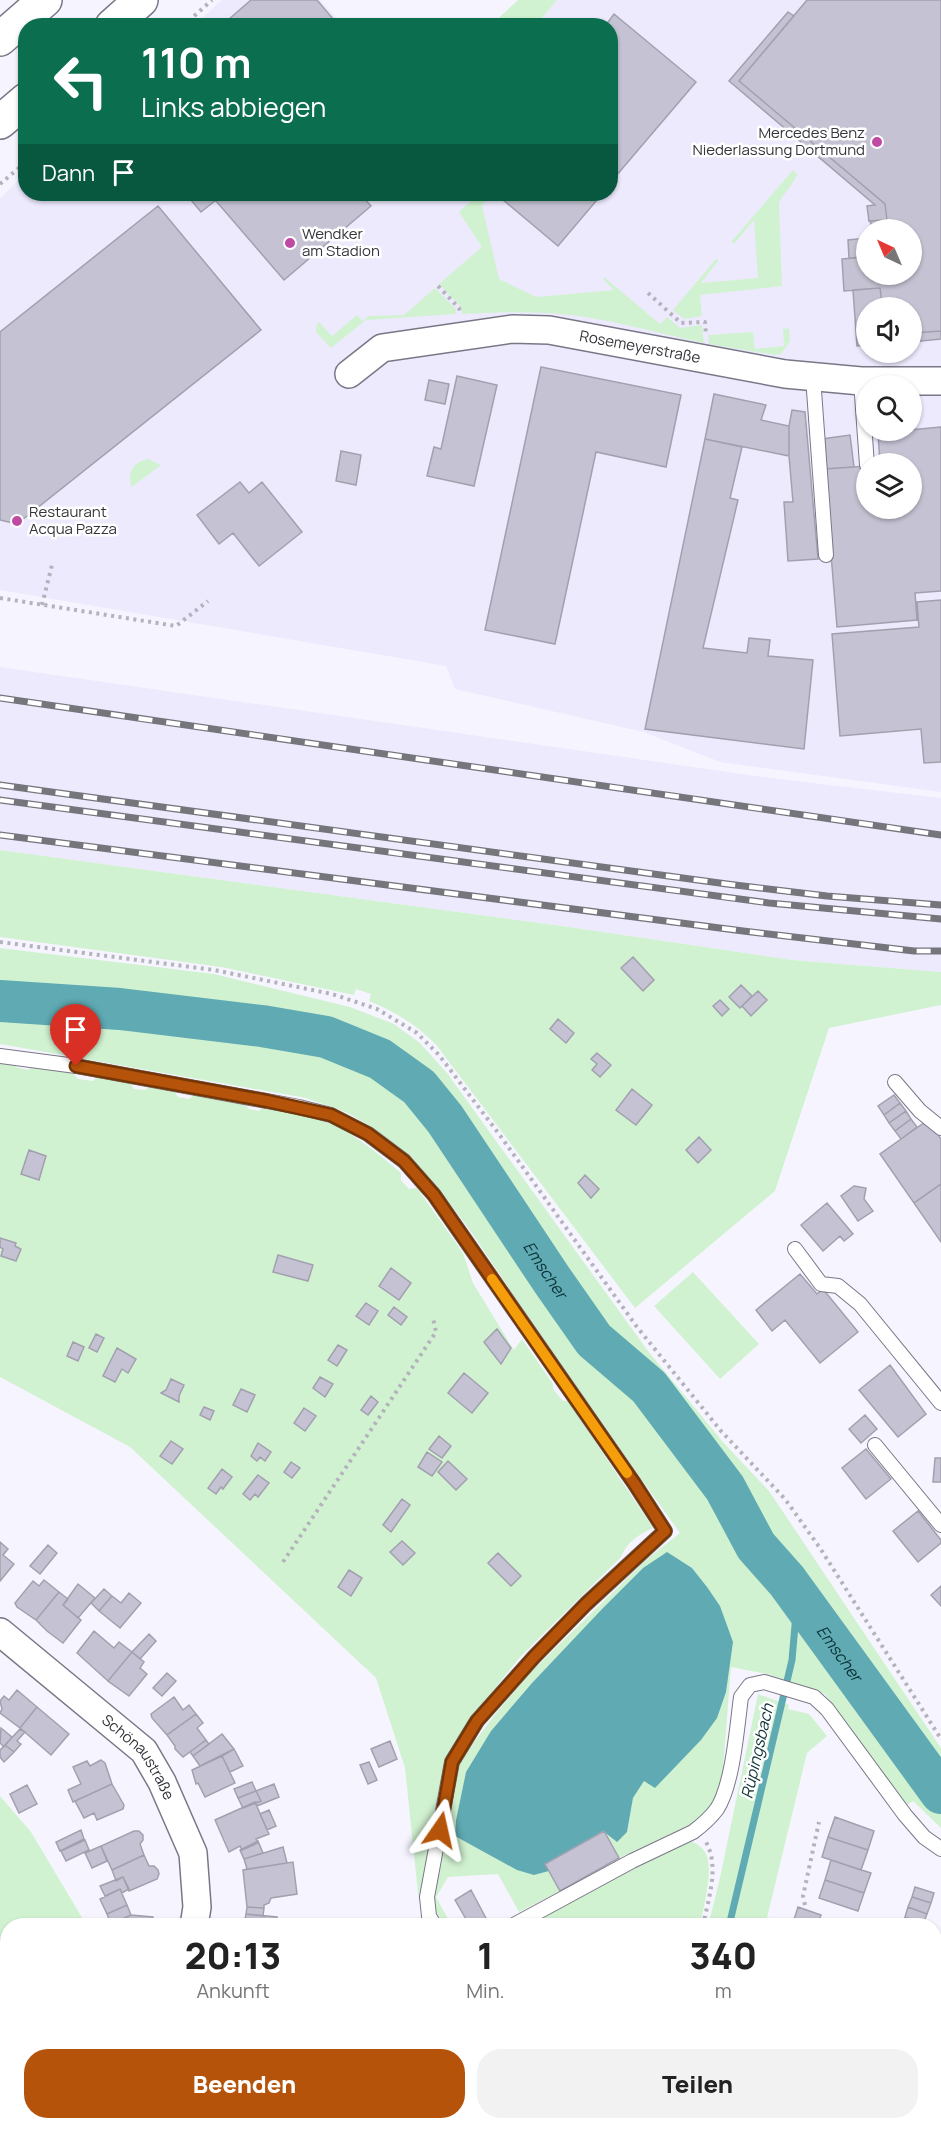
<!DOCTYPE html>
<html lang="de">
<head>
<meta charset="utf-8">
<style>
  body { margin:0; font-family:Manrope,sans-serif; background:#f2f2f2; color:#222; height:100vh; display:flex; flex-direction:column; font-size:22px; white-space:nowrap }
  * { box-sizing:border-box; margin:0 }
  p { font-size:20px; color:#767676 }
  .icon { flex:none; width:33px; height:33px; fill:none; stroke:currentColor; stroke-width:2; stroke-linecap:round; stroke-linejoin:round }
  .map { position:relative; flex:1; overflow:hidden }
  .side { position:absolute; left:0px; top:1918px; width:942px; height:212px; display:flex; flex-direction:column; background:#fff; border-radius:24px 24px 0 0; box-shadow:0 2px 4px #0004 }
  .side>* { flex:none }
  .hud { position:absolute; left:18px; top:18px; width:600px; height:183px; border-radius:24px; box-shadow:0 2px 4px #0004; background:#0b6e4f; color:#fff; overflow:hidden }
  .needle { width:39px; rotate:316deg }
  .buttons { position:absolute; left:856px; top:219px; display:grid; gap:12px }
  .buttons a { display:grid; place-items:center; width:66px; height:66px; border-radius:50%; background:#fff; box-shadow:0 2px 4px #0004; font-size:30px }
  .pin { position:absolute; display:grid; place-items:center; width:51px; height:51px; color:#fff; margin:-62px -26px; border-radius:50% 50% 50% 0; rotate:-45deg; box-shadow:0 0 6px #0007 }
  .pin .icon { rotate:45deg }
  .me { position:absolute; width:66px; margin:-33px; rotate:11deg; stroke-linejoin:round; filter:drop-shadow(0 0 4px #0008) }
  .turn { display:flex; align-items:center; gap:21px; height:126px; padding:0 24px; font-size:27px }
  .turn .icon { width:78px; height:78px; stroke-width:2.5 }
  .turn b { display:block; font-size:42px; line-height:51px }
  .then { display:flex; align-items:center; height:57px; padding:0 24px; background:#0003; gap:12px; font-size:22px }
  .eta { display:flex; justify-content:space-evenly; align-items:center; height:102px; text-align:center }
  .eta b { font-size:36px; font-weight:800; line-height:42px }
  .primary-button { display:flex; gap:12px; margin-top:auto; padding:12px 24px }
  .primary-button a { flex:1; height:69px; border-radius:24px; background:#b45309; color:#fff; font-size:24px; font-weight:800; line-height:69px; text-align:center }
  .primary-button a+a { background:#f2f2f2; color:#222 }
  .map>svg:first-child { display:block }
</style>
</head>
<body>
<div class="map">
<svg width="941" height="2129" viewBox="0 0 941 2129">
  <rect width="100%" height="100%" fill="#f6f5ff"/>
  <path fill="#edeafe" fill-rule="evenodd" d="M222 0H320L343 25 193 26Z
    M531 0H941V792L720 762 643 732 455 689 446 666 0 590V198L25 174 26 194H610V26L503 25ZM867 230H912V274H867ZM867 308H912V352H867ZM867 386H912V430H867ZM867 464H912V508H867Z
    M0 667 770 778 941 798V972L792 960 576 928 0 850Z"/>
  <path fill="#d1f2d1" d="M518 0H557L536 25H491Z
    M793 170 797 174C794 185 783 193 779 203L782 286 700 295 702 316 684 319 673 310 716 259 719 260 701 283 758 278 754 220 734 244 731 242Z
    M478 194H492L482 205 499 279 536 297 614 290 603 279 604 277 660 324 667 317 680 328 702 325 704 343C652 332 598 315 545 313 517 311 490 313 462 314L461 307 439 284 482 247 459 212Z
    M435 288 456 309V314L366 320 331 348 316 332 317 324 319 322 332 336 357 315 363 321 368 316 404 315Z
    M789 328 790 341 781 354 775 355 709 344 708 335 753 332 755 349 784 346 783 329Z
    M148 459 161 465 132 487C126 473 133 462 148 459Z
    M0 850 576 928 792 960 941 972V1005L829 1028 775 1191 635 1308 437 1046C416 1024 397 1013 369 1001L371 994 356 989 354 995 221 967 0 937Z
    M0 948 214 974 350 1007 394 1024 420 1043 447 1073 648 1351 723 1442 769 1491 941 1748V1828L913 1801 905 1806 825 1694 767 1674 731 1667 722 1782 716 1802 694 1823 619 1858 604 1831 627 1832 633 1798 644 1781 680 1761 701 1740 720 1606 692 1568 667 1553 643 1568 602 1609 532 1683 491 1731 466 1772 456 1820 455 1836 534 1875 549 1871 560 1891 519 1912 498 1874 448 1877 436 1897 452 1926H446L436 1912 434 1898 442 1861 455 1772 466 1753 497 1712 531 1672 647 1559 680 1533C634 1469 588 1405 543 1340 487 1259 441 1167 353 1116 339 1108 321 1104 306 1098L0 1044Z
    M0 1061 13 1063 16 1067 28 1070 32 1066 74 1074 78 1079 93 1081 97 1077 131 1084 134 1089 145 1090 148 1087 175 1092 178 1097 189 1099 194 1095 245 1104 249 1109 259 1111 263 1107C287 1111 314 1116 336 1126 360 1138 381 1156 401 1173V1180L409 1189 417 1188 463 1253 473 1283 514 1350 522 1339 553 1384V1389L563 1401H568L653 1528C639 1535 627 1541 621 1557L520 1657 477 1711 448 1759 438 1794 419 1902 405 1768 376 1678 130 1447 0 1377Z
    M693 1272 759 1344 720 1379 654 1306Z
    M758 1694 789 1705 788 1709 809 1714 827 1736 807 1753 765 1926H708L720 1878Z
    M0 1796 31 1832 87 1926H8L7 2100 0 2091Z
    M690 1841C696 1843 701 1846 705 1852 715 1866 703 1909 700 1926H524L663 1851Z
    M941 2000V2129H894L897 2123 934 2122 935 2018Z
    M657 2123V2122L717 2123 715 2129H656Z"/>
  <path fill="#5faab3" d="M667 1552 692 1568 707 1587 720 1606 733 1642 726 1692 717 1718 701 1740 655 1788 644 1781 633 1798 627 1832 617 1842 603 1831 545 1864 549 1871 534 1875 517 1870 455 1836 456 1820 466 1772 491 1731 532 1683 602 1609 643 1568Z"/>
  <g fill="none" stroke-linecap="round" stroke-linejoin="round">
    <path stroke="#5faab3" stroke-width="7" d="M729 1926 792 1660 796 1614 787 1581
      M681 2129 683 2122"/>
    <path stroke="#5faab3" stroke-width="42" id="s1" d="M0 1001 120 1009 262 1026 326 1037 380 1059 419 1087 445 1119 552 1280 594 1340 649 1387 725 1488 756 1546 787 1581 941 1793"/>
  </g>
  <path fill="#c5c3d3" stroke="#a2a0af" stroke-width="1.5" d="M251 0H317L339 26H221Z
    M807 0H941V331L912 333V308H878V303H882L880 288 844 291 842 259 867 257V274H912V230H870L871 223 869 221 887 220 885 204 739 81Z
    M788 12 794 16 739 81 885 204 887 220 869 221 867 206 875 205 729 81Z
    M614 14 696 82 610 183V26H605Z
    M186 194H210L216 200 201 212Z
    M210 194H360L371 206 284 280Z
    M496 194H602L558 246Z
    M158 206 261 330 17 524 0 520V332Z
    M867 238V257L849 258 848 240Z
    M880 288 882 303H878V308H867V345L857 346 853 290Z
    M941 331V339L912 342V333Z
    M541 367 681 395 666 467 596 452 555 644 485 630Z
    M457 376 497 385 474 486 427 476 434 447 441 449Z
    M429 380 449 384 445 404 425 400Z
    M714 394 766 405 761 420 789 426V456L705 439Z
    M792 410 805 412 818 559 788 561 784 502H793L789 456V426Z
    M941 427V591L915 593 917 620 837 627 824 469 867 466V508H912V464H880L878 433Z
    M850 435 854 467 824 469 822 439Z
    M705 439 742 447 730 498 738 500 703 648 747 653 749 638 770 640 768 656 813 660 804 749 645 729Z
    M341 451 361 455 356 485 336 481Z
    M240 482 249 493 262 482 302 532 259 566 233 533 219 544 197 515Z
    M941 600V762L924 763 921 729 840 736 832 634 919 627 917 602Z
    M633 957 654 980 643 991 621 968Z
    M741 985 752 996 740 1008 729 997Z
    M758 991 767 1000 751 1016 742 1006Z
    M720 1000 729 1009 722 1016 713 1006Z
    M558 1019 574 1033 566 1043 550 1029Z
    M597 1053 611 1065 600 1077 592 1070 597 1064 591 1059Z
    M632 1089 652 1105 636 1125 616 1110Z
    M894 1095 900 1103 884 1115 878 1106Z
    M900 1103 906 1111 889 1123 884 1115Z
    M906 1111 911 1119 895 1131 889 1123Z
    M911 1119 917 1127 901 1139 895 1131Z
    M928 1120 941 1139V1184L914 1203 880 1154Z
    M699 1137 711 1150 698 1163 686 1150Z
    M29 1150 46 1156 39 1180 21 1174Z
    M585 1175 599 1189 591 1198 578 1183Z
    M941 1184V1242L914 1203Z
    M854 1186 866 1188 864 1199 873 1211 858 1221 841 1196Z
    M827 1203 853 1234 844 1241 840 1236 823 1251 801 1225Z
    M0 1238 16 1243 15 1246 21 1249 16 1261 1 1256 3 1249 0 1247Z
    M278 1255 313 1265 308 1281 273 1272Z
    M391 1268 411 1283 399 1300 379 1286Z
    M800 1274 817 1294 823 1289 858 1332 820 1363 785 1320 772 1331 756 1310Z
    M366 1303 378 1311 369 1325 356 1316Z
    M394 1307 407 1317 401 1325 388 1315Z
    M497 1329 511 1348 501 1364 484 1342Z
    M96 1334 104 1338 97 1352 89 1348Z
    M73 1342 84 1347 78 1361 67 1356Z
    M338 1345 347 1350 337 1366 328 1360Z
    M117 1348 136 1359 128 1373 122 1369 115 1382 103 1376Z
    M890 1365 926 1414 898 1437 859 1390Z
    M464 1373 488 1393 472 1413 448 1393Z
    M320 1377 333 1384 325 1397 313 1388Z
    M171 1379 184 1385 179 1396V1402L161 1393 166 1390Z
    M241 1389 255 1395 247 1412 233 1405Z
    M371 1396 378 1402 368 1415 361 1410Z
    M204 1407 214 1411 210 1420 200 1415Z
    M304 1408 316 1416 305 1431 294 1423Z
    M865 1415 877 1429 861 1443 849 1429Z
    M439 1436 451 1446 442 1458 429 1449Z
    M171 1441 183 1449 172 1464 160 1456Z
    M258 1443 271 1452 265 1461 260 1457 257 1461 251 1456Z
    M866 1449 891 1479 866 1499 842 1468Z
    M427 1452 442 1462 432 1476 418 1467Z
    M935 1458H941V1482H933Z
    M448 1461 467 1479 456 1490 438 1472Z
    M291 1462 300 1468 292 1478 284 1472Z
    M222 1469 232 1477 223 1489 221 1487 216 1494 208 1488Z
    M258 1475 269 1483 258 1497 255 1494 250 1500 243 1494Z
    M402 1499 410 1505 391 1532 383 1525Z
    M918 1511 941 1540V1543L918 1562 893 1531Z
    M402 1541 415 1553 403 1565 390 1552Z
    M0 1542 8 1549 3 1555 14 1564 0 1581Z
    M48 1545 57 1553 40 1574 30 1566Z
    M498 1553 521 1576 511 1586 488 1563Z
    M349 1570 362 1578 351 1596 338 1587Z
    M44 1580 59 1592 36 1620 17 1607 15 1603 33 1581 39 1586Z
    M78 1584 95 1598 78 1618 63 1605Z
    M941 1586V1606L931 1595Z
    M104 1589 112 1596 99 1611 91 1603Z
    M59 1592 68 1599 63 1605 81 1620 63 1643 47 1631 36 1620Z
    M129 1593 141 1603 120 1628 99 1611 112 1596 121 1603Z
    M94 1631 114 1648 119 1642 132 1652 108 1681 77 1653Z
    M149 1634 156 1641 140 1659 132 1652Z
    M132 1652 144 1662 140 1668 147 1674 129 1696 108 1681Z
    M167 1673 176 1681 162 1696 153 1688Z
    M17 1690 37 1707 20 1728 0 1713 2 1709 0 1701 4 1696 9 1700Z
    M174 1697 183 1710 189 1705 196 1714 167 1735 152 1718 151 1714Z
    M37 1707 69 1734 51 1755 20 1728Z
    M196 1714 203 1723 197 1728 206 1740 183 1757 175 1749V1746L167 1735Z
    M1 1728 12 1737 4 1747 0 1743Z
    M20 1729 25 1732 17 1741 21 1744 14 1752 5 1745Z
    M222 1734 234 1749 200 1766 193 1756Z
    M206 1740 209 1744 193 1756 190 1752Z
    M390 1741 397 1759 379 1767 371 1749Z
    M5 1745 14 1752 4 1762 0 1757V1750Z
    M234 1749 243 1766 230 1772 222 1756Z
    M222 1756 235 1783 205 1797 198 1783 196 1784 192 1770Z
    M101 1760 105 1763 112 1784 73 1802 68 1790 81 1784 73 1767 87 1761 90 1766Z
    M369 1762 377 1780 368 1784 360 1765Z
    M252 1782 256 1791 238 1798 234 1789Z
    M112 1784 124 1805 123 1809 97 1820 94 1813 84 1818 75 1801Z
    M274 1784 279 1797 257 1806 255 1803 261 1801 256 1791Z
    M27 1785 37 1804 19 1813 10 1794Z
    M256 1791 261 1801 243 1808 238 1798Z
    M255 1802 269 1834 256 1839 258 1843 242 1850 240 1846 229 1852 215 1820Z
    M269 1810 276 1826 267 1830 260 1814Z
    M835 1817 874 1831 868 1850 828 1837Z
    M81 1830 84 1839 60 1851 56 1842Z
    M134 1831H139L143 1835V1840L140 1844 144 1855 112 1870 101 1846Z
    M604 1831 619 1858 560 1891 545 1864Z
    M828 1837 868 1850 861 1870 822 1857Z
    M85 1840 89 1850 66 1861 61 1851Z
    M258 1841 263 1853 244 1859 240 1850Z
    M101 1846 107 1861 92 1868 85 1853Z
    M283 1847 287 1863 247 1869 244 1859Z
    M144 1855 149 1866H154L158 1870 159 1874 157 1879 129 1891 123 1877 116 1881 112 1870Z
    M831 1860 871 1873 864 1893 825 1880Z
    M293 1862 297 1894 271 1898 269 1903 264 1905V1908L247 1907 243 1870Z
    M123 1877 129 1889 122 1893 120 1889 105 1896 100 1886Z
    M825 1880 864 1893 858 1911 819 1898Z
    M915 1887 934 1893 931 1903 912 1897Z
    M120 1889 127 1905 107 1914 100 1899Z
    M471 1890 488 1922 481 1926H470L455 1900Z
    M912 1897 931 1903 927 1914 908 1907Z
    M127 1905 131 1915 111 1924 107 1914Z
    M247 1907 264 1908 263 1916 246 1914Z
    M798 1907 821 1915 817 1926H792Z
    M908 1907 927 1914 923 1924 905 1917Z
    M246 1914 277 1917 278 1926H233L235 1922 245 1920Z
    M131 1915 153 1917 152 1926H111V1924Z
    M905 1917 923 1924V1926H902Z
    M934 2097 941 2099 936 2118H934Z
    M91 2122H133L132 2129H90Z
    M197 2122H242L238 2127 236 2126 229 2129H199Z
    M252 2122H260L263 2129H239L238 2127Z
    M346 2122H382L381 2129H346Z
    M496 2122H504L528 2129H495Z
    M722 2122H758L756 2129H722Z
    M758 2122H820L819 2129H756Z"/>
  <g fill="none" stroke-linecap="round" stroke-linejoin="round">
    <defs>
      <path id="service" d="M813 377 826 555
        M861 381 867 465
        M0 1056 76 1066 299 1107 331 1115 368 1134 404 1161 434 1195 634 1483 665 1531 586 1604 534 1657 477 1721 452 1762 427 1897 429 1916 435 1926
        M895 1082 920 1111 941 1128
        M795 1249 821 1284 838 1286 860 1304 941 1403
        M875 1445 941 1525
        M512 1926 632 1861 693 1832C701 1826 711 1817 717 1809 733 1784 737 1727 741 1697L750 1685 764 1682 814 1697 827 1709 905 1815 924 1837 941 1849"/>
      <g id="minor">
        <path id="s2" d="M349 374 382 348 512 329 549 330 785 374 861 381H941"/>
        <path id="s3" d="M0 1632 144 1751 162 1782 193 1853 197 1907 194 1926"/>
        <path d="M934 1975 941 1956"/>
        <path d="M595 2122 621 2129"/>
        <path d="M170 2129V2122"/>
        <path d="M883 2129 885 2122"/>
      </g>
      <path id="motorway" d="M112 26 141 0
        M0 39 45 0
        M0 122 26 100"/>
    </defs>
    <use href="#service" stroke="#797786" stroke-width="16"/>
    <use href="#minor" stroke="#797786" stroke-width="30"/>
    <use href="#motorway" stroke="#797786" stroke-width="36"/>
    <path stroke="#b4b3bc" stroke-width="4" stroke-dasharray="3 4.5" stroke-linecap="butt" d="M183 26 212 0
      M0 184 26 162
      M438 286 459 308 460 312
      M648 293 681 323 705 322 706 335
      M0 598 176 626 208 601
      M42 605 52 565
      M0 942 214 970 332 994 377 1009 417 1033 439 1055 499 1134 637 1327 721 1431 785 1499 820 1548 941 1739
      M283 1562 436 1332 433 1318
      M805 1905 803 1896 819 1822
      M703 1926C708 1899 720 1868 706 1842
      M650 2129 653 2122"/>
    <use href="#service" stroke="#fff" stroke-width="14"/>
    <use href="#minor" stroke="#fff" stroke-width="27"/>
    <use href="#motorway" stroke="#fff" stroke-width="33"/>
    <defs>
      <path id="rail" d="M0 698 941 835
        M0 785 727 884 827 896 941 905
        M0 800 769 903 941 919
        M0 835 743 931 914 951H941"/>
    </defs>
    <use href="#rail" stroke="#75757c" stroke-width="7"/>
    <use href="#rail" stroke="#fff" stroke-width="4.5" stroke-dasharray="14" stroke-linecap="butt"/>
  </g>
  <g fill="none" stroke-linecap="round" stroke-linejoin="round">
    <defs>
      <path id="route" d="M76 1066 267 1101 331 1115 368 1134 404 1161 434 1195 634 1483 665 1531 586 1604 534 1657 477 1721 452 1762 440 1830"/>
    </defs>
    <use href="#route" stroke="#753606" stroke-width="15"/>
    <use href="#route" stroke="#b45309" stroke-width="10"/>
    <path stroke="#f59e0b" stroke-width="10" d="M492 1279 627 1473"/>
  </g>
  <g fill="#be4aa4" stroke="#fff" stroke-width="2">
    <circle cx="877" cy="142" r="6"/>
    <circle cx="290" cy="243" r="6"/>
    <circle cx="17" cy="521" r="6"/>
  </g>
  <g text-anchor="middle" stroke-width="5" stroke-linejoin="round" paint-order="stroke">
    <g font-size="15" fill="#34343a" stroke="#fff" text-anchor="start">
      <text x="865" y="138" text-anchor="end">Mercedes Benz<tspan x="865" dy="17">Niederlassung Dortmund</tspan></text>
      <text x="302" y="239">Wendker<tspan x="302" dy="17">am Stadion</tspan></text>
      <text x="29" y="517">Restaurant<tspan x="29" dy="17">Acqua Pazza</tspan></text>
    </g>
    <g font-size="15" fill="#34343a" stroke="#fff">
      <text dy="5" stroke="none"><textPath href="#s2" startOffset="303">Rosemeyerstraße</textPath></text>
      <text dy="5" stroke="none"><textPath href="#s3" startOffset="188">Schönaustraße</textPath></text>
    </g>
    <g font-size="16" font-style="italic" fill="#0b3135" stroke="#fff">
      <text dy="6" stroke="none"><textPath href="#s1" startOffset="657">Emscher</textPath></text>
      <text dy="6" stroke="none"><textPath href="#s1" startOffset="1143">Emscher</textPath></text>
      <text transform="translate(757 1751) rotate(-77)" y="6">Rüpingsbach</text>
    </g>
  </g>
</svg>
<div class="buttons">
<a><svg class="needle" viewBox="-14 -14 28 28"><path d="M0-13l5 13h-10z" fill="#e53935"/><path d="M0 13l5-13h-10z" fill="#767676"/></svg></a>
<a><svg class="icon" aria-label="sound" viewBox="0 0 24 24"><path d="M4 9h4l5-4v14l-5-4H4zM17 9q2 3 0 6"/></svg></a>
<a><svg class="icon" aria-label="search" viewBox="0 0 24 24"><circle cx="10" cy="10" r="6"/><path d="M15 15l6 6"/></svg></a>
<a><svg class="icon" aria-label="layers" viewBox="0 0 24 24"><path d="M12 4l9 5-9 5-9-5zM3 14l9 5 9-5"/></svg></a>
</div>
<div class="pin" style="left:76px;top:1066px;background:#d93025"><svg class="icon" aria-label="arrive" viewBox="0 0 24 24"><path d="M6 21V4h12l-3 4 3 4H6"/></svg></div>
<svg class="me" style="left:440px;top:1830px" viewBox="-20 -20 40 40"><path d="M0-17L14 15 0 8-14 15z" fill="#b45309" stroke="#fff" stroke-width="4"/></svg>
<div class="hud">
<div class="turn"><svg class="icon" aria-label="left" viewBox="0 0 24 24"><path d="M17 20v-9H6M10 6l-5 5 5 5"/></svg><div><b>110 m</b>Links abbiegen</div></div>
<div class="then">Dann<svg class="icon" aria-label="arrive" viewBox="0 0 24 24"><path d="M6 21V4h12l-3 4 3 4H6"/></svg></div>
</div>
<section class="side">
<div class="eta">
<div><b>20:13</b><p>Ankunft</p></div>
<div><b>1</b><p>Min.</p></div>
<div><b>340</b><p>m</p></div>
</div>
<div class="primary-button"><a>Beenden</a><a>Teilen</a></div>
</section>
</div>
</body>
</html>
